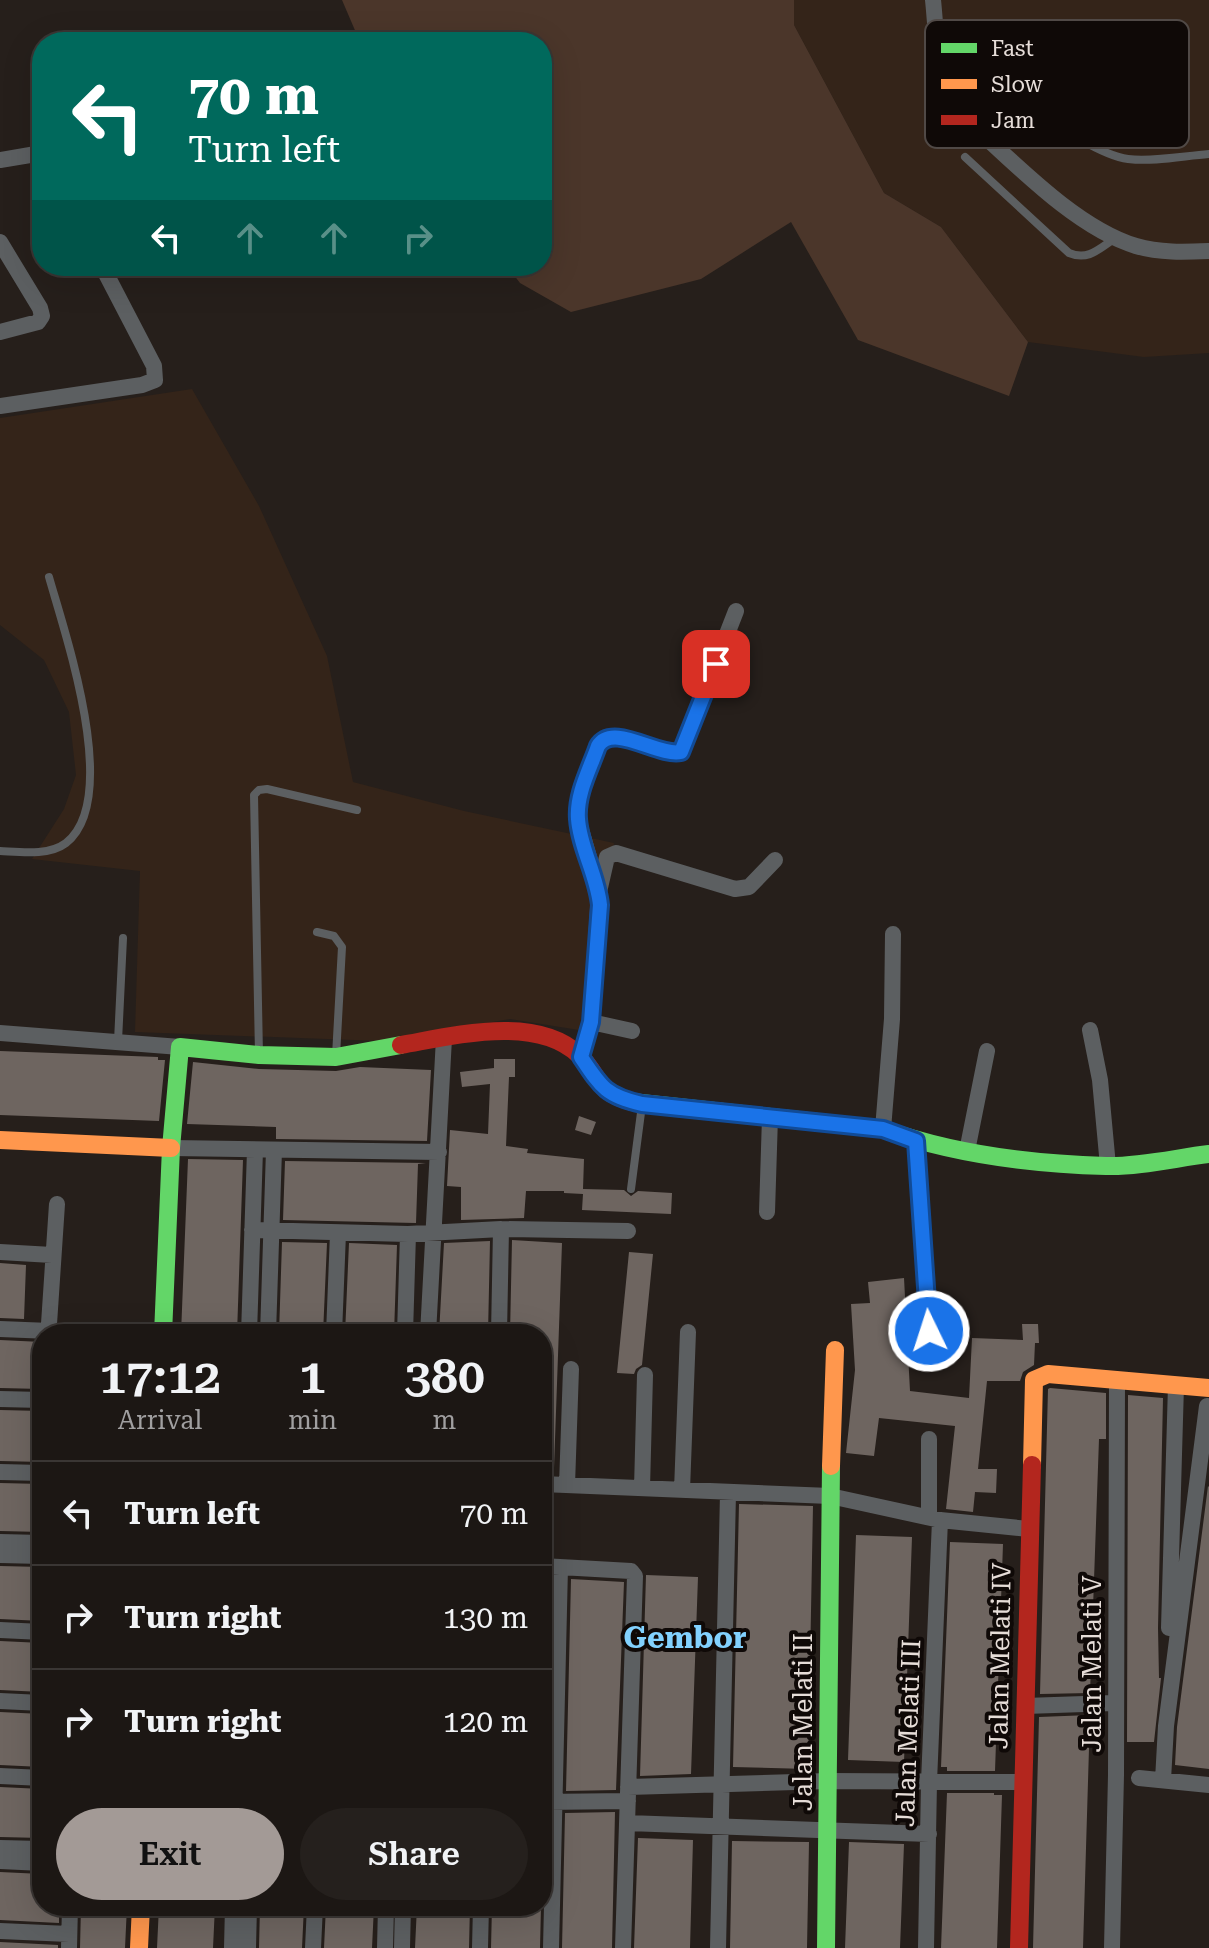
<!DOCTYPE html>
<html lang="en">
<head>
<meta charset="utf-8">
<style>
  body { margin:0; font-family:"Roboto Serif",serif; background:#25201d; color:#f1f3f6; height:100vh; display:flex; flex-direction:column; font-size:30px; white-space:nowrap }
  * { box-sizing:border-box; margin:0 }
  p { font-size:26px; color:#a09fa0 }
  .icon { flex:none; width:44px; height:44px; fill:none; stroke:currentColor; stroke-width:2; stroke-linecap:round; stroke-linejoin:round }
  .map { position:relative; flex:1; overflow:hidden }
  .side { position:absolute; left:32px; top:1324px; width:520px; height:592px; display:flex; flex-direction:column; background:#1c1714; border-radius:32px; box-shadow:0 8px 32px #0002,0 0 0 2px #3a3634 }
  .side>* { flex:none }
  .hud { position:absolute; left:32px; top:32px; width:520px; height:244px; border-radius:32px; box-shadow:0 8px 32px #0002,0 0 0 2px #3a3634; background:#00695c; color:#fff; overflow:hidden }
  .pin { position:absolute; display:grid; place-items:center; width:68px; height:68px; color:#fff; margin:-34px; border-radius:16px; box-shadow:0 4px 12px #0006 }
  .me { position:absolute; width:88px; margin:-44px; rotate:356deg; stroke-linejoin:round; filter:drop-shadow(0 0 6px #0008) }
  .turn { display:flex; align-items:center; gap:28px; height:168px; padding:0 24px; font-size:36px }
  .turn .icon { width:104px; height:104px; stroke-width:2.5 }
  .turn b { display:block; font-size:56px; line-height:68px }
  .lanes { display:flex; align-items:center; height:76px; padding:0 24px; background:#0003; justify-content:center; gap:40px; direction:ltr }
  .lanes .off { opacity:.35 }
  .eta { display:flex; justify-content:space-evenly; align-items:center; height:136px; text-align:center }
  .eta b { font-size:48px; font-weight:600; line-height:56px }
  .primary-button { display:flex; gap:16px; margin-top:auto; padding:16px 24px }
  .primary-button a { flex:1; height:92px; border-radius:48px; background:#a39a96; color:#111; font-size:32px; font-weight:600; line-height:92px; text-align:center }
  .primary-button a+a { background:#25201d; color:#f1f3f6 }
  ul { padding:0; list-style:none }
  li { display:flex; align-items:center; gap:24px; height:104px; padding:0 24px; border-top:2px solid #3a3634 }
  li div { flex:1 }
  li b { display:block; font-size:30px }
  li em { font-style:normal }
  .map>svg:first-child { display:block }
</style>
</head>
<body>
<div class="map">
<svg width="1209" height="1948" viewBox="0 0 1209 1948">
  <rect width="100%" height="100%" fill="#261f1b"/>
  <path fill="#342419" d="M794 0H1209V353L1144 357 1028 342 941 227 884 193 794 25Z
    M192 389 259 506 327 656 353 782 464 811 614 843 579 1030 510 1019 380 1041 135 1032 140 871 32 859 64 809 76 775 69 712 44 660 0 625V418Z"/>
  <path fill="#4b362a" d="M342 0H794V25L884 193 941 227 1028 342 1009 396 858 340 791 222 701 279 571 312 520 283 507 266H542V42H360Z"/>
  <path fill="#6e6560" d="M0 1051 158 1057V1060H165L159 1121 0 1115Z
    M494 1059H515V1077H509L506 1146 528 1149 527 1153 584 1159 583 1189 624 1190 631 1196 638 1191 672 1193 671 1214 582 1210 583 1194 564 1193V1191H526L524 1218 461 1220V1187L447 1186 450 1130 488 1134 490 1084 462 1087 460 1072 494 1068Z
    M193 1062 259 1069 336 1071 360 1067 431 1070 427 1141 276 1139V1127L187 1124Z
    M579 1116 596 1122 591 1135 575 1130Z
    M188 1159 243 1160 237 1334H181Z
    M285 1161 426 1163 418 1164 416 1223 283 1220Z
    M512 1240 562 1243 554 1468H542V1334H510Z
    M490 1241 488 1334H439L444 1243Z
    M282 1242 327 1243 323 1334H279Z
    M349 1243 397 1245 394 1334H345Z
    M629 1252 653 1254 642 1365 636 1369 634 1374 617 1373Z
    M0 1263 26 1265 24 1319 0 1318Z
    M904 1278 910 1391 969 1398 972 1338 1023 1340 1022 1324H1038L1039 1343H1035L1034 1365 1023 1372 1020 1381H987L978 1469H997L996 1493 975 1492 973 1512 946 1509 955 1426 879 1418 874 1456 846 1453 855 1370 851 1304 870 1303 868 1282Z
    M0 1340 42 1342V1389L0 1388Z
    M1050 1388 1106 1393V1439H1099L1090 1693 1040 1694 1048 1389Z
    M1128 1395 1163 1398 1158 1628 1159 1678H1161L1154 1742H1127Z
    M0 1410 42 1411V1462L0 1461Z
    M0 1483 42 1484V1532L0 1531Z
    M1208 1486 1209 1487V1769L1175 1765 1177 1727Z
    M739 1504 813 1506 808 1769 733 1767Z
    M856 1535 912 1537 904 1762 848 1760Z
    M950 1542 1003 1544 995 1771H947V1767H941Z
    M0 1566 42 1567V1621L0 1619Z
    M646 1575 698 1577 691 1774 640 1776Z
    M542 1577H549L542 1791Z
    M571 1579 624 1582 616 1790 566 1791Z
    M0 1641 42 1643V1692L0 1690Z
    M0 1712 42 1714V1767L0 1765Z
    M1090 1715 1083 1948H1033L1039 1717Z
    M0 1787 42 1789V1838L0 1837Z
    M947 1793H994V1795H1002L997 1948H941Z
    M615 1812 612 1948H562L565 1813Z
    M638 1838 693 1840 690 1948H634Z
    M732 1841 809 1842 807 1948H730Z
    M849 1842 904 1844 900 1948H845Z
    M0 1872 42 1874V1906H59V1923L0 1920Z
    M81 1906H127L125 1948H80Z
    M159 1906H215L213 1948H157Z
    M260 1906H304L302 1948H259Z
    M326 1906H374L372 1948H324Z
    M417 1906H470L469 1948H415Z
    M492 1906H541L540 1948H491Z
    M0 1942 58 1945V1948H0Z"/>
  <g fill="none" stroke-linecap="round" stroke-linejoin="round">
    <path stroke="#5c5f61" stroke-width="8" d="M1009 93C1039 112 1095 155 1128 159 1154 162 1183 156 1209 154
      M965 157 1069 253C1088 261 1099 249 1114 239
      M0 851C20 852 49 856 66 843 122 799 65 634 49 577
      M317 932 334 936 342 947 336 1056
      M118 1041 123 938
      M259 1055 254 795 259 790 267 789 357 810
      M631 1189 642 1105"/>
    <path stroke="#5c5f61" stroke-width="16" d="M933 0C937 38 936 82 959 113 1009 157 1073 227 1136 246 1160 253 1184 252 1209 251
      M0 160 36 154 42 156
      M0 242 40 308 42 316 38 322 0 332
      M0 406 142 385 155 380 154 366 102 266
      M599 892 578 819 581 793 598 746 602 740C629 729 654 757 681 752L736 611
      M591 1022 632 1031
      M1090 1030 1100 1080 1108 1166
      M0 1033 180 1047
      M581 1057 591 1022 599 892 607 857 616 853 735 889 749 887 775 860
      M883 1129 892 1019 893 934
      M916 1141 929 1331
      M171 1148 439 1152
      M967 1151 987 1051
      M767 1212 770 1117
      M252 1230 408 1234 501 1229 628 1231
      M0 1252 52 1255
      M49 1324 57 1204
      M0 1329 125 1334
      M249 1334 255 1150
      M268 1334 274 1150
      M334 1334 338 1233
      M405 1334 408 1234
      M428 1334 444 1038
      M499 1334 501 1229
      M0 1399 42 1400
      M0 1472 42 1473
      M542 1484 830 1496 940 1520 1029 1529
      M567 1485 571 1369
      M642 1488 645 1375
      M682 1490 688 1332
      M929 1517V1439
      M0 1542 42 1543
      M0 1555 42 1556
      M542 1566 631 1571 635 1576 623 1948
      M1169 1628 1176 1385
      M0 1630 42 1632
      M0 1701 42 1703
      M1025 1706 1114 1703
      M0 1776 42 1778
      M1139 1778 1209 1785
      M1163 1780 1166 1726 1207 1406
      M628 1787 828 1781 1023 1782
      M542 1802 628 1801
      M628 1823 929 1834
      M0 1848 42 1849
      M0 1861 42 1863
      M0 1931 69 1934
      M69 1948 70 1906
      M232 1948 233 1906
      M248 1948 249 1906
      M313 1948 315 1906
      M385 1948 386 1906
      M402 1948 403 1906
      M480 1948 481 1906
      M551 1948 560 1567
      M718 1948 728 1493
      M926 1948 929 1782 940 1520
      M1112 1948 1116 1775 1117 1381"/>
    <path stroke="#63d668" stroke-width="18" d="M632 1102 883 1129C953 1154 1032 1164 1106 1166 1139 1167 1176 1158 1209 1154
      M163 1334 171 1148 180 1047 259 1055 336 1057 401 1045
      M826 1948 831 1466"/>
    <path stroke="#ff974d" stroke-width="18" d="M0 1140 171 1148
      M1032 1465 1034 1380 1048 1374 1209 1388
      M831 1466 835 1350
      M139 1948 141 1906"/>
    <path stroke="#b3261e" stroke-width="18" d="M401 1045C453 1036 536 1014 579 1055 602 1077 594 1092 632 1102
      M1019 1948 1032 1465"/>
  </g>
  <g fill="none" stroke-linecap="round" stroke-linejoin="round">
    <defs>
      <path id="route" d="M716 664 681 752C658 757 613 722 598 746 590 769 576 794 578 819 580 848 597 875 600 905L591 1022 581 1057C601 1087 606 1096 642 1104L883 1129 916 1141 929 1331"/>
    </defs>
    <use href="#route" stroke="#114b97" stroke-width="20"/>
    <use href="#route" stroke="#1a73e8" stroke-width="14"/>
  </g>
  <g text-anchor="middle" stroke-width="8" stroke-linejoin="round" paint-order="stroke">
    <g font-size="26" fill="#e6ddd8" stroke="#0f0907">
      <text transform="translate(1000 1656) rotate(-89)" y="9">Jalan Melati IV</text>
      <text transform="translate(1092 1664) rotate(-90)" y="9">Jalan Melati V</text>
      <text transform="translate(803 1722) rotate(-90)" y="9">Jalan Melati II</text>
      <text transform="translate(908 1733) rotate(-88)" y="9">Jalan Melati III</text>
    </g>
    <g font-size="30" font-weight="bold" fill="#82d1fe" stroke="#0f0907">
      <text x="685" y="1648">Gembor</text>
    </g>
  </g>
  <rect x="925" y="20" width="264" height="128" rx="12" fill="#0f0907" stroke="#504946" stroke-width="2"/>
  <rect x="941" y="43" width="36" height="10" fill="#63d668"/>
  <rect x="941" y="79" width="36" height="10" fill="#ff974d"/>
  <rect x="941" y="115" width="36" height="10" fill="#b3261e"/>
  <g font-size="22" fill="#e6ddd8">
    <text x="991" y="56">Fast</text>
    <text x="991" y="92">Slow</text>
    <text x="991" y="128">Jam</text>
  </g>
</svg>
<div class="pin" style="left:716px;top:664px;background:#d93025"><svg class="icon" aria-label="arrive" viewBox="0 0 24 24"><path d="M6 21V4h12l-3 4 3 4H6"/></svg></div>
<svg class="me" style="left:929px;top:1331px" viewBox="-20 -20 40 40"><circle r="17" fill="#1a73e8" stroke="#fff" stroke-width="3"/><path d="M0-11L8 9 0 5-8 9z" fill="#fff"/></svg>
<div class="hud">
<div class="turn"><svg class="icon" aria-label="left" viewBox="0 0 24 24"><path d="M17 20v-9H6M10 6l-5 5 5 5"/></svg><div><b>70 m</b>Turn left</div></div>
<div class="lanes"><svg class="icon" aria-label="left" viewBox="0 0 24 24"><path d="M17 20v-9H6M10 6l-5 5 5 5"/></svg><svg class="icon off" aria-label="ahead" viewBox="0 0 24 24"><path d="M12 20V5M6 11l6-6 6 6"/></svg><svg class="icon off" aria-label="ahead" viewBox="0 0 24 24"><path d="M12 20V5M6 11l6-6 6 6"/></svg><svg class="icon off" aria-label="right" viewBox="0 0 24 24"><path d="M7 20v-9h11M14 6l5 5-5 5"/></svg></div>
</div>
<section class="side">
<div class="eta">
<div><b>17:12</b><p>Arrival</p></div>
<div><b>1</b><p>min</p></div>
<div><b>380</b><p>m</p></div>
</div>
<ul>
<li><svg class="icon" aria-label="left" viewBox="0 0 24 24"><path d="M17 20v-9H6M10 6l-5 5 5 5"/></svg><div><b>Turn left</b></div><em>70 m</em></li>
<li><svg class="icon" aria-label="right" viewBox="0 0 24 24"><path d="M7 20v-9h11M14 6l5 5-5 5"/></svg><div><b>Turn right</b></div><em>130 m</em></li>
<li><svg class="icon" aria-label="right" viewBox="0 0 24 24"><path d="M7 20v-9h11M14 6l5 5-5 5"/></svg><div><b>Turn right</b></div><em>120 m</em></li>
</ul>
<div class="primary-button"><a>Exit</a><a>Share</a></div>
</section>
</div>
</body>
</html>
